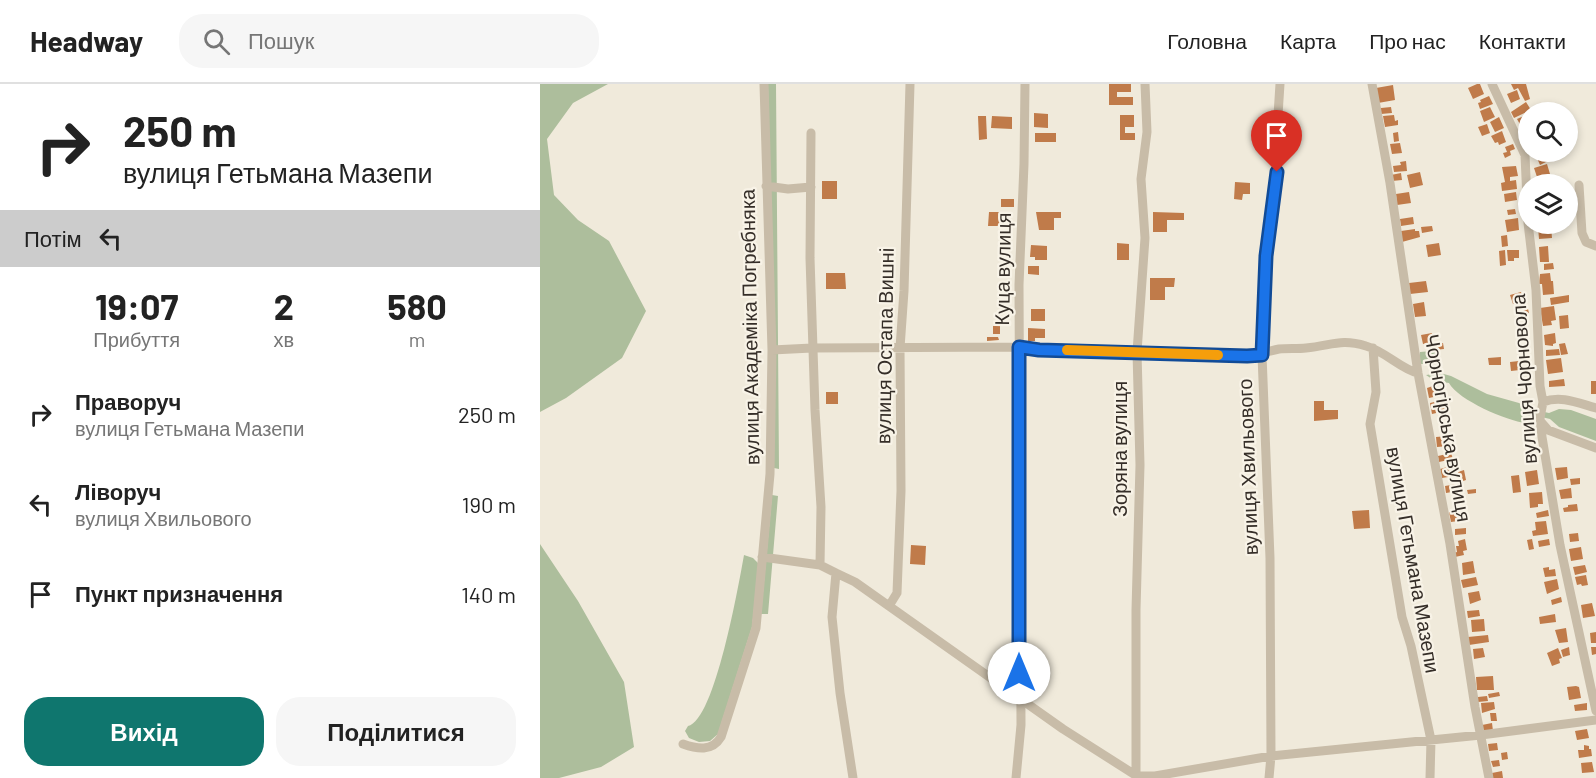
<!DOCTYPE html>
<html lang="uk">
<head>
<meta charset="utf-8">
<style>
  body { margin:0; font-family:Barlow,sans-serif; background:#f6f6f6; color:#222; height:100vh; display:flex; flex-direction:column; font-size:22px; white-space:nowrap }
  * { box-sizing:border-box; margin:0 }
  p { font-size:20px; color:#767676 }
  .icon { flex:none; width:33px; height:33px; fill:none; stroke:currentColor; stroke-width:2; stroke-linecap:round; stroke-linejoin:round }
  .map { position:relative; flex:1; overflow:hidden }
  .drawer { display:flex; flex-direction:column; background:#fff; width:540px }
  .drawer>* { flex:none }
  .banner { background:#fff; color:#222; overflow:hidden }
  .buttons { position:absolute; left:978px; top:18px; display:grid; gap:12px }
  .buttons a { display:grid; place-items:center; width:60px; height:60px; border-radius:50%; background:#fff; box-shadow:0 3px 9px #0003; font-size:30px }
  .pin { position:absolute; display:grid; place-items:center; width:51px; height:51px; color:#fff; margin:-62px -26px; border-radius:50% 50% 50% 0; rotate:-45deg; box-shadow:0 0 6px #0007 }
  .pin .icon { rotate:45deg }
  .me { position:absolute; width:66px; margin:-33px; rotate:0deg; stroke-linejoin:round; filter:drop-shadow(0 0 4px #0008) }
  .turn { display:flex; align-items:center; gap:21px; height:126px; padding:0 24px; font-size:27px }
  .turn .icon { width:78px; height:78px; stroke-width:2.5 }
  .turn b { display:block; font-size:42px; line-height:51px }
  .then { display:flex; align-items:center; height:57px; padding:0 24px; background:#0003; gap:12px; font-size:22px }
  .eta { display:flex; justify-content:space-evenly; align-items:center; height:102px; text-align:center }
  .eta b { font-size:36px; font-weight:700; line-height:42px }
  .button { display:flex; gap:12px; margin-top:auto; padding:12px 24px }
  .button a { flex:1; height:69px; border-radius:24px; background:#0f766e; color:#fff; font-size:24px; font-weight:700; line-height:69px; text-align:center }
  .button a+a { background:#f6f6f6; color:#222 }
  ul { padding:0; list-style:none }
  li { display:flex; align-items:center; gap:18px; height:90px; padding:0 24px }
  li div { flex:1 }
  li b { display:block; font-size:22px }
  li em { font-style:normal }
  header { display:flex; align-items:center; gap:36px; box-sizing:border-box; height:84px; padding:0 30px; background:#fff; border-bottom:2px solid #e0e0e0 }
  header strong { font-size:28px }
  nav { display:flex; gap:33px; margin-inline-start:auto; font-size:21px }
  .search { width:420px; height:54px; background:#f6f6f6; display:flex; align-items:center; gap:15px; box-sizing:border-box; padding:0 21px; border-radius:24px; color:#767676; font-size:22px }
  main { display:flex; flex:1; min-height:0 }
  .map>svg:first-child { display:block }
</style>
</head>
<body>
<header>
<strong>Headway</strong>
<div class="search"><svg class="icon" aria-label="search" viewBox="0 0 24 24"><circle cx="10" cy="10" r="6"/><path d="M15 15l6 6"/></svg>Пошук</div>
<nav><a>Головна</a><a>Карта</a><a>Про нас</a><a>Контакти</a></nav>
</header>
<main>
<section class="drawer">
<div class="banner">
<div class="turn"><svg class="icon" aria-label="right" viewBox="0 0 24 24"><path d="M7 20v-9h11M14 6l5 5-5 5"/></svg><div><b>250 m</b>вулиця Гетьмана Мазепи</div></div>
<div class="then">Потім<svg class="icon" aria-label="left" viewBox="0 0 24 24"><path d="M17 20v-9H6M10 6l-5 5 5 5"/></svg></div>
</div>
<div class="eta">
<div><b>19:07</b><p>Прибуття</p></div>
<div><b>2</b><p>хв</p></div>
<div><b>580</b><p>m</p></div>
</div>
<ul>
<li><svg class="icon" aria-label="right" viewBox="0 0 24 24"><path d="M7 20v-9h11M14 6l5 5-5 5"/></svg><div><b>Праворуч</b><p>вулиця Гетьмана Мазепи</p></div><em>250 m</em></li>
<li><svg class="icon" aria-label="left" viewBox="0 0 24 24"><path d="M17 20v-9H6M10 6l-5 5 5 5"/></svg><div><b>Ліворуч</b><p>вулиця Хвильового</p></div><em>190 m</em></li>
<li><svg class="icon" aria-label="arrive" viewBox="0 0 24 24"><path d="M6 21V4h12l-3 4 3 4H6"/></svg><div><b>Пункт призначення</b></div><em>140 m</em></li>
</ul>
<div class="button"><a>Вихід</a><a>Поділитися</a></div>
</section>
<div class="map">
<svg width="1056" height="694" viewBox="0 0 1056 694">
  <rect width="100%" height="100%" fill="#f0eadb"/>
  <path fill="#adbe9c" d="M0 0H68L33 19 7 55 14 111 38 136 69 157 106 227 82 274 26 314 0 328Z
    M228 0H236L239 385 234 384Z
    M892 267 897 268 899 273C895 281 886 280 878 280L880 268Z
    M900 289 911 292 947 310 979 319 991 325 1009 329 1019 325 1031 326 1056 335V357L1019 343 1010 335 993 331 986 339C967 337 918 316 909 299L895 297 886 291Z
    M232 411 238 412 228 530H221Z
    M0 460 38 517 84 598 94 663 61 683 19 694H0Z
    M204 471 213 474 219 480 212 543 178 650 170 657 159 658 149 654 145 647 148 642C175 637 199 499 204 471Z"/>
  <path fill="#c07b4a" d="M569 0H591V8H577V13H593V21H569Z
    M937 0H940L944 10 933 15 928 4Z
    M971 0H986L990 15 985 17 978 4 974 6Z
    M853 1 855 16 838 19 836 4Z
    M977 6 980 15 971 19 967 10Z
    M949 12 953 20 940 25 938 19 941 18 940 16Z
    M986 18 991 26 974 34 971 28Z
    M851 23 852 29 841 30V24Z
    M950 23 955 33 944 38 940 27Z
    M494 29 508 30V44L494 43Z
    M988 30V40L982 44 977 35Z
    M580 31H594V43H585V49H595V56H580Z
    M854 31 855 37 858 36V41L845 43 843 32Z
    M438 32H446L447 55 439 56Z
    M452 32 472 33V45L451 44Z
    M959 33 964 44 955 48 950 38Z
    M947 40 950 49 942 52 938 43Z
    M962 47 966 58 959 61 958 58 955 59 951 52Z
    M858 48 859 57 854 58 853 49Z
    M495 49H516V58H495Z
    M860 59 862 69 852 70 850 60Z
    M973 60 975 65 970 67 971 71 965 74 963 69 967 68 965 63Z
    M1005 71 1008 77 1000 81 997 74Z
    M866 77 867 87 854 88 853 82 861 81 860 78Z
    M1007 80 1010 90 997 93 994 84Z
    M976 82 978 92 970 93V97L976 96 977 105 962 107 961 99 965 98 962 83Z
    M880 88 883 101 870 104 867 91Z
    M861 89 862 96 852 97 851 91Z
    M282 97H297V115H282Z
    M695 98 710 99V110H703L702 116 694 115Z
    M869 108 871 119 857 121 856 110Z
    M976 108 977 116 965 118 964 110Z
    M461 115H474V123H461Z
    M975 125 976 130 968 131 967 126Z
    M449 128H465V142H448Z
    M496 128H521V134H514V146H499Z
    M613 128 644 129V136H627V148H613Z
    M873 133 874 140 861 142 860 135Z
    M978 134 979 146 967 148 965 136Z
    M892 142 893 147 882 149 881 143Z
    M1011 142 1012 154 999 155 998 143Z
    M875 145V147H879L880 153 862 158 861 147Z
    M967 151 968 162 962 163 961 152Z
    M577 159 589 160V176H577Z
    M899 159 901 171 888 173 886 161Z
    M491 161 507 162V176H495V173H490Z
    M1008 162 1009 178H1000L999 163Z
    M965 166 966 181 960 182 959 167Z
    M967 166H979V174H974V177H968Z
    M1013 179 1014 185 1004 186V180Z
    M488 182H499V191L488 190Z
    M286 189H305L306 205H286Z
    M1010 189 1011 197H1013L1014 210 1003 211 1002 200H999L1000 190Z
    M610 194H635L634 203H625V216H610Z
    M886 197 888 208 870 210 869 199Z
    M981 208 984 216 973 220 970 211Z
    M1029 211V218L1011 221 1010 214Z
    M884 218 886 232 875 233 873 220Z
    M987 221 989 229 983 231 981 223Z
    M1014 222 1016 236 1011 237 1012 241 1003 242 1000 224Z
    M491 225H505V237H491Z
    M1028 231 1029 244 1020 245 1019 232Z
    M453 242H460V250H453Z
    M488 244 505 245V254H495V257H488Z
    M892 249 893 258 883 260 881 251Z
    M1015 249 1016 259 1013 260V262L1005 261 1004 251Z
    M447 253H458L459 256 447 257Z
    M903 259 904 265 894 266V260Z
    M1025 259 1028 270 1021 271 1019 260Z
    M1019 265 1020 271 1006 272V266Z
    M961 273V281H949L948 274Z
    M1021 274 1023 288 1008 290 1006 276Z
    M979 277 980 286 971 287 970 278Z
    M1024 295 1025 302 1009 303V297Z
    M1051 297H1056V310H1051Z
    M893 302 894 306 902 305 903 311 889 314 887 304Z
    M286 308H298V320H286Z
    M903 316 905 327 892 330 890 319Z
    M774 317H784V326H798V335L774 337Z
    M908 352 909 362 897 363 896 353Z
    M911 369 913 375 899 378 898 372Z
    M911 382 914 392 902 394 900 385Z
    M1027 383 1028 394 1017 396 1015 384Z
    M924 386 926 396 920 398 918 388Z
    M997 386 999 400 987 402 985 388Z
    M979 391 981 408 973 409 971 392Z
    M1040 394V400L1031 401 1030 395Z
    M917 400 918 407 906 409 905 402Z
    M1031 404 1032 414 1021 415 1019 406Z
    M936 405V409L928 410 927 406Z
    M1002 408 1003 420H998V423L990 424 989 409Z
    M1037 420 1038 427 1024 428 1023 424 1028 423V421Z
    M829 426 830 444 814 445 812 427Z
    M1008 426 1009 432 997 434 996 429Z
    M909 428H917L918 437 911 438Z
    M1006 437 1008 450 993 452 992 447 996 446 995 438Z
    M926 444V450L915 451V445Z
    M1038 449 1039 457 1030 458 1029 450Z
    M925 455 927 466 923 467 924 471 915 473 914 469 917 468 916 462H919L918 457Z
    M992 455 994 465 989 466 987 456Z
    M1009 455 1010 461 999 463 998 457Z
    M371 461 386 462 385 481 370 480Z
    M1041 463 1043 475 1031 477 1029 465Z
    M933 477 935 489 923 491 922 479Z
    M1045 481 1047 488 1035 491 1033 483Z
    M1009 483V486L1015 485 1016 492 1005 493 1003 484Z
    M1046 491 1048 501 1042 502 1041 500 1037 501 1035 493Z
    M936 493 938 501 923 504 921 496Z
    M1017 495 1019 505 1007 510 1004 498Z
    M939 507 941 516 930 520 928 509Z
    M1021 513 1022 518 1012 521 1011 516Z
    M1052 519 1055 532 1043 534 1041 521Z
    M939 526 940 532 928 534 927 527Z
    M1015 530 1016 538 1000 540 999 533Z
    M944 535 945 547 932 548 931 536Z
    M1026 544 1028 558 1019 559 1015 546Z
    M1056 548V559H1051L1050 549Z
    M948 551 949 558 929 561 928 553Z
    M1029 563 1030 571 1023 573 1021 566Z
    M1051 563H1056V570L1052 571Z
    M943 564 945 573 934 575 933 565Z
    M1018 564 1022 574 1019 575 1020 579 1012 582 1007 569Z
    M953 592 954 606H937L936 593Z
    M1036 602 1039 603 1041 614 1029 616 1027 603Z
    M959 608 960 612 949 614 948 610Z
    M947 612 948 617 938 618V613Z
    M954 618 955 625 942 629 941 619Z
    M1047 619V626L1035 627 1034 621Z
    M950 629H956L957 637H951Z
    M952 639 953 647 943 648 942 641Z
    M1047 645 1049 654 1037 656 1035 647Z
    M957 659 958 666 949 667 948 660Z
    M1044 661 1049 662V665H1051L1052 672 1039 674 1038 666H1044Z
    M967 668 968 675 962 676 961 669Z
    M959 676 960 682 953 683 951 677Z
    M1052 678 1054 688 1042 689 1041 679Z
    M962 687 963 694H953L952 689Z"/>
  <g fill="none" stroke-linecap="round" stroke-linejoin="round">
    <path stroke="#c8bca8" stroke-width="9" d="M832 0 850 99 878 289 910 460 935 623 949 694
      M952 0 985 71 988 139 996 206 1000 302 1003 318 1000 334 1002 353 1020 461 1056 627
      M271 49 270 174 275 326 281 423 280 481 296 489 292 533 300 609 313 694
      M1039 101 1042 149 1046 158 1056 162
      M226 102 248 105 271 103
      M833 264 836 308 830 340 862 533 871 562 891 656 890 694
      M232 266 272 264 479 263 499 266 707 272C718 271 728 267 739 265 748 264 757 265 766 264 791 262 800 254 826 262 845 267 862 286 878 289
      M1003 318C1021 311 1038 319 1056 324
      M1001 338 1008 346 1056 364
      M222 473 280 481
      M296 489 315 498 523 645 600 694
      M349 522 357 509 361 407 360 264 364 207 370 0
      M143 660C157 665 172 668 181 653L216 544 230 390 232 266 224 0
      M596 692H615L731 672 941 651 1056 636
      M476 694 481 641 479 201 484 80 485 0
      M596 694V526L600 381 597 268 605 154 601 95 607 48 605 0
      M729 694 731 672 730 474 722 271 726 172 737 88 733 50 738 31 740 0"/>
  </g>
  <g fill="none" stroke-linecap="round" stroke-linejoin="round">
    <defs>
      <path id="route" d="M479 589V263L499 266 707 272 722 271 726 172 737 88"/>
    </defs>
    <use href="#route" stroke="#114b97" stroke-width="15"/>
    <use href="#route" stroke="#1a73e8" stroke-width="10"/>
    <path stroke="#f59e0b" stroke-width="10" d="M527 266 678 271"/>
  </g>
  <g text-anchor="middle" stroke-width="4.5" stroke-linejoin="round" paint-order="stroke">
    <g font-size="20" fill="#352e28" stroke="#f8f3e7">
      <text transform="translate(463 185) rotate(-89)" y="7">Куца вулиця</text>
      <text transform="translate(210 243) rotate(-91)" y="7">вулиця Академіка Погребняка</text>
      <text transform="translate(345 262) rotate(-89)" y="7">вулиця Остапа Вишні</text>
      <text transform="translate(984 295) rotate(-94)" y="7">вулиця Чорновола</text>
      <text transform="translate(908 344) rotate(80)" y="7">Чорногірська вулиця</text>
      <text transform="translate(580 365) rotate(-90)" y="7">Зоряна вулиця</text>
      <text transform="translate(708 383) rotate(-92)" y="7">вулиця Хвильового</text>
      <text transform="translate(873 476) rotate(80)" y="7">вулиця Гетьмана Мазепи</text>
    </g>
  </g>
</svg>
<div class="buttons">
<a><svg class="icon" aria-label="search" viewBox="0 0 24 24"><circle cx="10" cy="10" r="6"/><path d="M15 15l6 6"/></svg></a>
<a><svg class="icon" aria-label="layers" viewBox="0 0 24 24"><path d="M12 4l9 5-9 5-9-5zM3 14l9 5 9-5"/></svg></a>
</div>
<div class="pin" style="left:737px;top:88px;background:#d93025"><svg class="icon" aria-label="arrive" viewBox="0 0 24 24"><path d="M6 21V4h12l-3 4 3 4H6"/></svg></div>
<svg class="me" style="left:479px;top:589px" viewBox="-20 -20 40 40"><circle r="19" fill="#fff"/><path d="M0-13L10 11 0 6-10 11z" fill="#1a73e8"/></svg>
</div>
</main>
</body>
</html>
